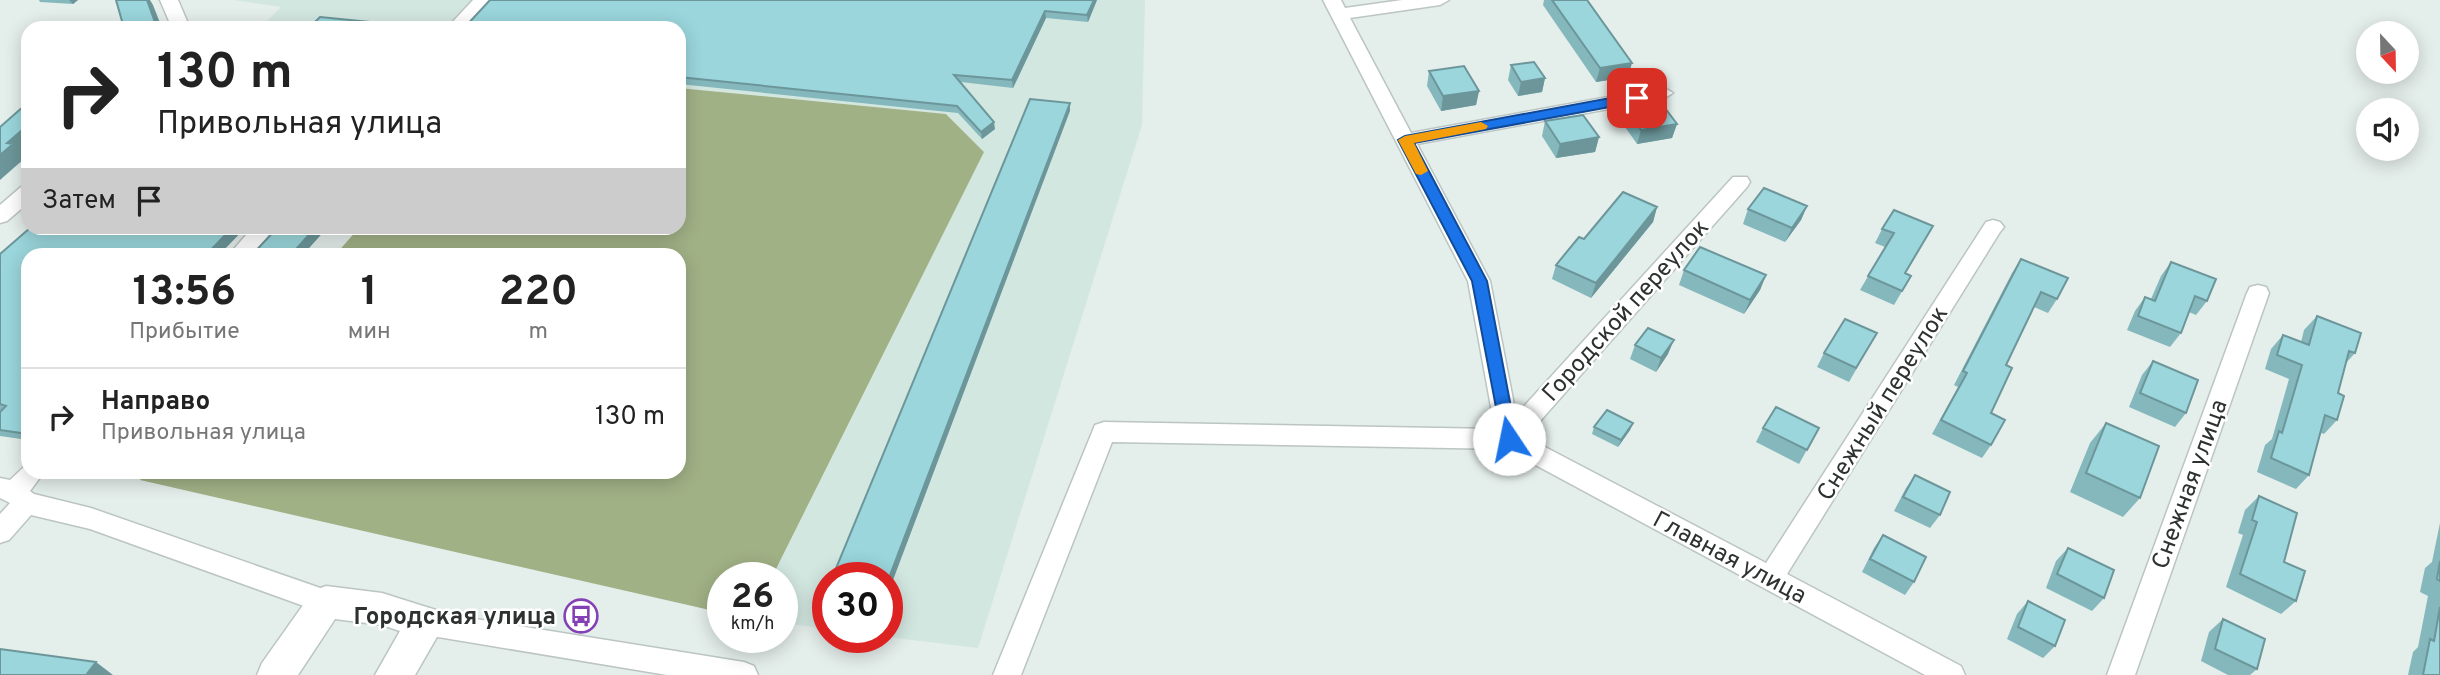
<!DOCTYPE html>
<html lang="ru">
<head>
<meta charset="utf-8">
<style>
  body { margin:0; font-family:Overpass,sans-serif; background:#f2f2f2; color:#222; height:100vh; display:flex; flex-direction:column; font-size:26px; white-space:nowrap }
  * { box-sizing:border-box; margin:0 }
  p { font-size:23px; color:#767676 }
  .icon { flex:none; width:38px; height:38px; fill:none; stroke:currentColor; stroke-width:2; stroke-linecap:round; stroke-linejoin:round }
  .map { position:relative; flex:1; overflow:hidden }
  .sheet { position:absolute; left:21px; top:248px; width:665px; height:231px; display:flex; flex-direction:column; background:#fff; border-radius:21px; box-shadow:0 4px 18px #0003 }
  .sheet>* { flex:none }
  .top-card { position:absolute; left:21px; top:21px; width:665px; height:214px; border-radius:21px; box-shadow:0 4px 18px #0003; background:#fff; color:#222; overflow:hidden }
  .needle { width:46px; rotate:158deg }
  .controls { position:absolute; left:2356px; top:21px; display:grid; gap:14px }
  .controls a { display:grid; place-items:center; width:63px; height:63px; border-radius:50%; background:#fff; box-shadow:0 4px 18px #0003; font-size:35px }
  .speed { position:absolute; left:707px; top:562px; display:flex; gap:14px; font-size:35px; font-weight:700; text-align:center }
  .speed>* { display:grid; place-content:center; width:91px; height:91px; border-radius:50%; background:#fff; box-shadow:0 4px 18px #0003; line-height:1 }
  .speed small { font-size:18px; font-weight:400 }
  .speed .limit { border:10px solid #d22; background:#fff; color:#111 }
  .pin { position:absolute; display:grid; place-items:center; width:60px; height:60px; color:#fff; margin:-30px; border-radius:14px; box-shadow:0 4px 10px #0006 }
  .me { position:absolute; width:77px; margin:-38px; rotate:349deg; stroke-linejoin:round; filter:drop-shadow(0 0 5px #0008) }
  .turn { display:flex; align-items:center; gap:24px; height:147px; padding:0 21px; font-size:32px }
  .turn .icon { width:91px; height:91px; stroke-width:2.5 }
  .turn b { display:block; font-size:49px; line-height:60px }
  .then { display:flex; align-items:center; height:66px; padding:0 21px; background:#0003; gap:14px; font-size:26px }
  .eta { display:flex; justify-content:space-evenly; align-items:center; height:119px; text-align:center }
  .eta b { font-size:42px; font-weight:700; line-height:49px }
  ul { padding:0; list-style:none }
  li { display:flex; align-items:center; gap:21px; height:98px; padding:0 21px; border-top:2px solid #e0e0e0 }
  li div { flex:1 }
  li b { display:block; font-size:26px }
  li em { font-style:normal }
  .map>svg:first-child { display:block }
</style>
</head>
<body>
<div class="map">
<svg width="2440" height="675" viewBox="0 0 2440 675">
  <rect width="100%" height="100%" fill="#e4eeeb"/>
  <path fill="#d3e7e1" d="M234 0H1145L1142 125 978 648 887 637V578H828V629L782 623V578L772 577 984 152 947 114 679 88V28H260L281 7Z"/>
  <path fill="#a1b186" d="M679 88 946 114 984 152 772 577 723 578V613L140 480 146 472H679V256L335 255 359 228H679Z"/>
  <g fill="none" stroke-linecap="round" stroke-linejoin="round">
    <defs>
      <path id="street" d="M160 0H178L190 28H172Z
        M473 0H492L466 28H447Z
        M1323 0H1341L1345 8 1402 0H1449L1440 5 1350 18 1411 133 1663 87 1673 93 1663 99 1417 144 1490 281 1516 415 1733 177H1747L1750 182 1747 187 1526 437 1766 563 1986 222 1993 220 2000 222 2004 227 2000 232 1787 574 1961 666 1965 675H1925L1506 449 1112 442 1021 675H993L1095 425 1104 422 1495 429 1468 281Z
        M28 185V203L7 221 0 223V205L21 187Z
        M252 228H275L251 256H228Z
        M2258 285 2266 287 2269 293 2135 675H2107L2247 293 2250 287Z
        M28 463V472H44L30 491 34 494 91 508 326 590 335 594 339 602 335 610 326 614 90 529 31 515 9 540 0 543V514L10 503 0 498V478L10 480Z
        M426 611 744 662 754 666 758 675H667L426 635 416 631 412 623 416 615Z"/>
      <path id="secondary" d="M326 586 382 593 439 611 445 623 415 675H375L400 631 382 625 335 619 298 675H257L262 663 313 591Z"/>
    </defs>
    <use href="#street" stroke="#bbc5c3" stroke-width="3"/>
    <use href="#secondary" stroke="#bbc5c3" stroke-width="3"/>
    <use href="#street" fill="#fff" fill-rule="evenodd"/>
    <use href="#secondary" fill="#fff" fill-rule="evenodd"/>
  </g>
  <path fill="#84b8bd" d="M39 0H78L73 4 40 2Z
    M1097 0 1088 22 1046 18 1013 88 961 82 995 129 982 139 958 113 679 84V28Z
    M1544 0H1587L1628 77 1596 82 1543 5Z
    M1511 65 1545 78 1542 92 1518 96 1508 80Z
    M1429 71 1479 91 1476 105 1441 111 1427 86Z
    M1627 110 1677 124 1672 138 1637 144 1623 124Z
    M1545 121 1599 137 1595 152 1556 158 1542 136Z
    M1807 206 1801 220 1785 242 1743 224 1748 209Z
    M1657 207 1653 222 1591 298 1552 279 1556 265 1584 239Z
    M30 228H245L218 256H28V440L0 436V412L2 410H0V254Z
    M1882 229 1925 240 1906 273 1911 276 1894 305 1860 290 1885 247 1875 243Z
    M2021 259 2057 299 2048 313 2034 307 2006 365 1991 413V445L1982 458 1932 434 1958 387 1954 385 2012 273Z
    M2171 262 2207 301 2196 315 2189 312 2181 333 2170 347 2127 330 2135 311 2145 297 2151 299 2161 276Z
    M1684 270 1766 275 1760 290 1744 314 1679 285Z
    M2317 316 2355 353 2346 363 2338 393 2337 420 2324 434 2321 433 2309 475 2296 489 2257 472 2265 445 2272 439 2289 379 2265 369 2271 349 2283 335 2301 342 2304 330Z
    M1635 345 1668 354 1656 372 1630 359Z
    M1869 347 1849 382 1817 367 1824 353Z
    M2153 361 2186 413 2175 427 2129 407 2142 375Z
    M1633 423 1630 430 1618 447 1592 434 1594 427Z
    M2106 423 2140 498 2123 517 2070 492 2090 443Z
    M1763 428H1819L1799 464 1756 442Z
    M1915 475 1940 515 1930 528 1894 511 1906 488Z
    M2259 496 2284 562 2296 601 2281 614 2226 587 2243 535 2238 533 2245 510Z
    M2440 523V675H2408L2413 652 2418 647 2428 596 2420 592 2425 568 2432 562Z
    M1883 535 1914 582 1905 595 1862 572 1874 548Z
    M2068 548 2104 598 2092 611 2046 588 2056 561Z
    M2028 601 2055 646 2043 658 2007 639 2017 614Z
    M2223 619 2257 669 2250 675H2228L2201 661 2209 632Z"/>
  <path fill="#6c969a" d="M69 0H78L73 4Z
    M147 0H150L153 5 162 28H157Z
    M1094 0H1097L1088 22 1087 15Z
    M1045 11 1046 18 1013 88 1012 80Z
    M1632 63 1628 77 1596 82 1600 68Z
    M1545 78 1542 92 1518 96 1521 82Z
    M1479 91 1476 105 1441 111 1443 96Z
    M1070 103V111L887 596V583Z
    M994 122 995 129 982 139 981 132Z
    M1677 124 1672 138 1637 144 1641 130Z
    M28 125V150L22 155 25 158 0 180V155L7 143Z
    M1599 137 1595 152 1556 158 1560 144Z
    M1807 206 1801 220 1785 242 1792 228Z
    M1657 207 1653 222 1591 298 1596 283Z
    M232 228H245L218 256H205Z
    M315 228H327L302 256H290Z
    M1766 275 1760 290 1744 314 1750 300Z
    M1674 340 1668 354 1656 372 1661 358Z
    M1633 423 1630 430 1618 447 1621 440Z
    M96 662 113 675H86Z"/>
  <path fill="#9ad6dc" stroke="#6c969a" stroke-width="2" d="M116 0H147L157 28H124Z
    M490 0H1094L1087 15 1045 11 1012 80 954 75 994 122 981 132 957 106 679 77V28H464Z
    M1552 0H1587L1632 63 1600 68Z
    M320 17 430 28H309Z
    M1534 62 1545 78 1521 82 1511 65Z
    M1464 66 1479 91 1443 96 1429 71Z
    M1030 99 1070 103 887 583V578H832Z
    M1662 104 1677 124 1641 130 1627 110Z
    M24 106H28V125L7 143 13 144 0 155V127Z
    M1583 115 1599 137 1560 144 1545 121Z
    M1764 188 1807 206 1792 228 1748 209Z
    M1623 192 1657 207 1596 283 1556 265 1579 237 1584 239Z
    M1894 210 1933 226 1905 273 1911 276 1902 291 1868 276 1894 233 1882 229Z
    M30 228H232L205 256H28V434L0 430V412L6 406 0 404V254Z
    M277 228H315L290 256H251Z
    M1700 247 1766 275 1750 300 1684 270Z
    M2021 259 2068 278 2057 299 2041 292 2006 365 2012 368 1991 413 2005 420 1991 445 1941 420 1967 373 1963 371Z
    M2171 262 2216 279 2207 301 2195 296 2181 333 2138 316 2145 297 2155 301Z
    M2317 316 2361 333 2355 353 2349 351 2338 393 2344 396 2337 420 2325 415 2309 475 2271 458 2279 431 2282 433 2302 365 2277 355 2283 335 2309 345Z
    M1845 319 1877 333 1856 368 1824 353Z
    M1648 328 1674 340 1661 358 1635 345Z
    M2153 361 2198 380 2186 413 2140 393Z
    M1776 407 1819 428 1807 450 1763 428Z
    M1607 410 1633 423 1621 440 1594 427Z
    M2106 423 2159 446 2140 498 2086 473Z
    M1915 475 1950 492 1940 515 1903 497Z
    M2259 496 2297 513 2284 562 2305 571 2296 601 2240 574 2257 522 2252 520Z
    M1883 535 1926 557 1914 582 1870 559Z
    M2068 548 2114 570 2104 598 2057 574Z
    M2440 561V581L2437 579Z
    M2028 601 2065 620 2055 646 2018 627Z
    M2440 607V675H2423L2430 639 2434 641Z
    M2223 619 2265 639 2257 669 2215 649Z
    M0 649 96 662 86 675H0Z"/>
  <path fill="#1a73e8" stroke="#114b97" stroke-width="2" d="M1637 93 1644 98 1642 101 1414 143 1487 281 1517 439 1515 444H1503L1472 281 1398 140 1405 136Z"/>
  <path fill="#f59e0b" d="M1481 122 1488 126 1486 129 1414 143 1428 171 1421 175 1416 174 1398 140 1405 136Z"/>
  <defs>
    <symbol id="bus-ring" viewBox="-11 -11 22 22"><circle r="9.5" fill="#fff" stroke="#8440b4" stroke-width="1.5"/><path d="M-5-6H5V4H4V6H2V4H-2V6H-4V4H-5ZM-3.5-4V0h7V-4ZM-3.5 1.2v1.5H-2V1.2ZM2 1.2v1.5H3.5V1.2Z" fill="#8440b4"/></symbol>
  </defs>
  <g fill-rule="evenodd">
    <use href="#bus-ring" x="562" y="597" width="38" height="38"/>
  </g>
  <g text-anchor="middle" stroke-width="5" stroke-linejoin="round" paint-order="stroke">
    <g font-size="24" fill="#2d3130" stroke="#fff">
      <text transform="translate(1625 310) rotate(-48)" y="8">Городской переулок</text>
      <text transform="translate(1882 403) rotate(-58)" y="8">Снежный переулок</text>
      <text transform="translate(2189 484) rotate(-70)" y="8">Снежная улица</text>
      <text transform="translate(1730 557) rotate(28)" y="8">Главная улица</text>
    </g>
    <g font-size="24" font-weight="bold" fill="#2d3130" stroke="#fff" text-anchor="end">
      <text x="556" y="624">Городская улица</text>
    </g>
  </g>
</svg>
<div class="controls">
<a><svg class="needle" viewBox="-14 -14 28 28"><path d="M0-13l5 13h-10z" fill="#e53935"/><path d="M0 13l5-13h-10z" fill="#767676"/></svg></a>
<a><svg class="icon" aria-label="sound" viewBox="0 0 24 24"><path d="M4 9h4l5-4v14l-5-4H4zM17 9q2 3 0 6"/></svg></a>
</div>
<div class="speed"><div>26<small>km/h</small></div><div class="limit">30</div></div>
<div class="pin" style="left:1637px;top:98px;background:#d93025"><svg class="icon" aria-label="arrive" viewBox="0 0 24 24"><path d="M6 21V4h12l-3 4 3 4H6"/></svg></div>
<svg class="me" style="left:1509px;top:439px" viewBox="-20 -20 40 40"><circle r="19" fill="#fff"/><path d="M0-13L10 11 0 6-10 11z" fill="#1a73e8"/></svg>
<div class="top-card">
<div class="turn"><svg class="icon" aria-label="right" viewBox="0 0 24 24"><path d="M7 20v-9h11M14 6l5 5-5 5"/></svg><div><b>130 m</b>Привольная улица</div></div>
<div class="then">Затем<svg class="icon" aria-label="arrive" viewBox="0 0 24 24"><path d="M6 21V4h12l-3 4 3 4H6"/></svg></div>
</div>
<section class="sheet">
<div class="eta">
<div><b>13:56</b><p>Прибытие</p></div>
<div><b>1</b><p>мин</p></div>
<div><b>220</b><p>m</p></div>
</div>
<ul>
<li><svg class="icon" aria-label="right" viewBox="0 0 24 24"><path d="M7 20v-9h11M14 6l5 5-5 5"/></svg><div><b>Направо</b><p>Привольная улица</p></div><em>130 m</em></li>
</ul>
</section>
</div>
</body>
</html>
